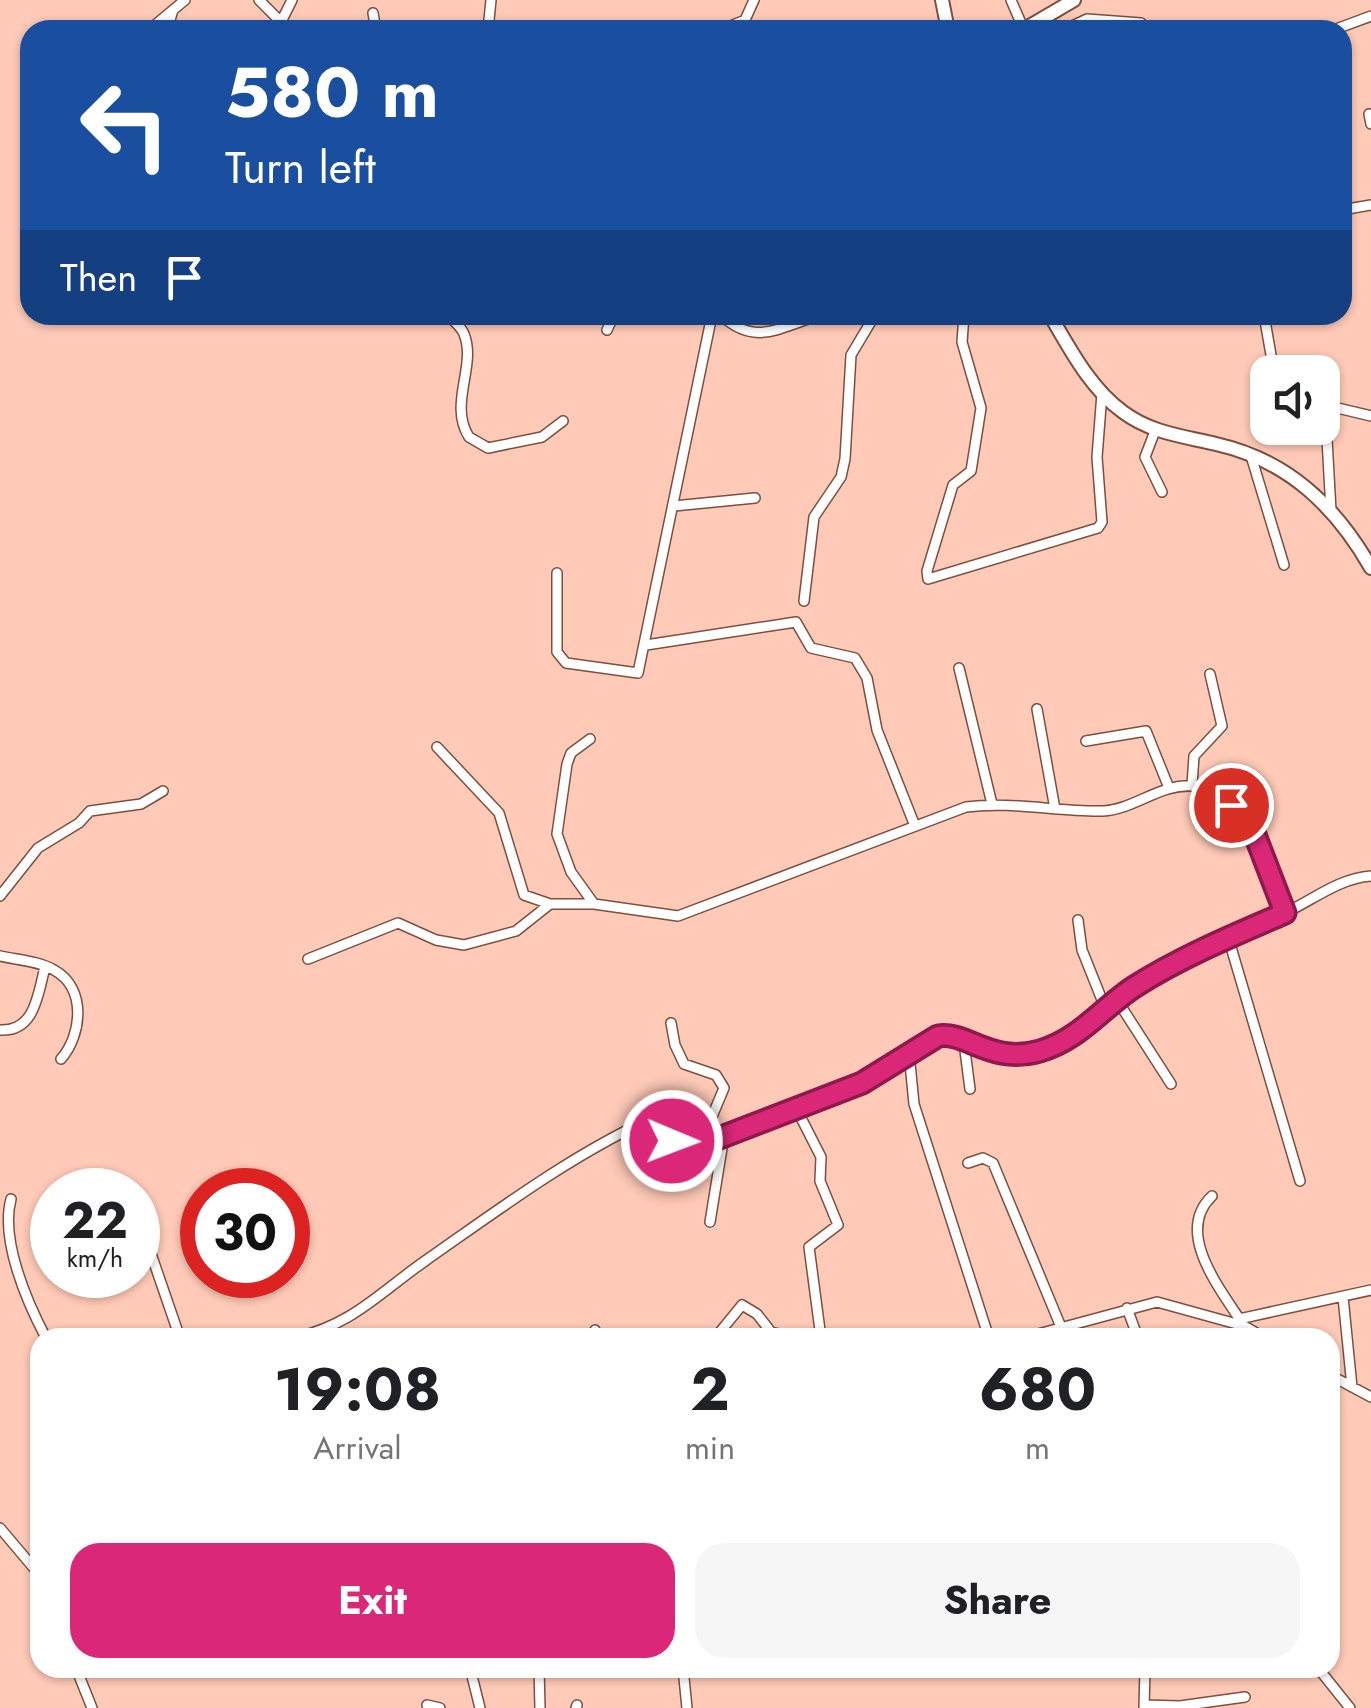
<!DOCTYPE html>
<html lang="en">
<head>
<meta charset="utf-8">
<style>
  body { margin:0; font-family:Jost,sans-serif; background:#f6f6f6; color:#202124; height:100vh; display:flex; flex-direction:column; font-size:38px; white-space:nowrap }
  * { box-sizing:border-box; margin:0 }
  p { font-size:32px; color:#757577 }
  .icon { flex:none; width:55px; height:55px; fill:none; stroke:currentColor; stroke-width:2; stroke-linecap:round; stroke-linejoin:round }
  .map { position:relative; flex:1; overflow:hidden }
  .side { position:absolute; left:30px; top:1328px; width:1310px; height:350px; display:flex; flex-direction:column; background:#fff; border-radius:30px; box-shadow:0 2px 8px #0004 }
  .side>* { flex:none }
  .hud { position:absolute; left:20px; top:20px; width:1332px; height:305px; border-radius:30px; box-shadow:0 2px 8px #0004; background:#1a4fa0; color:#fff; overflow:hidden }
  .fabs { position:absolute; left:1250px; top:355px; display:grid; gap:20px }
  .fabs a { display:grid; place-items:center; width:90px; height:90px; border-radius:20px; background:#fff; box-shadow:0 2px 8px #0004; font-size:50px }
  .speed { position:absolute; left:30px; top:1168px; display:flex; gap:20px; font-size:50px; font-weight:700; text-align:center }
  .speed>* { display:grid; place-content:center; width:130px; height:130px; border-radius:50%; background:#fff; box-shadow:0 2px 8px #0004; line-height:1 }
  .speed small { font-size:25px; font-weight:400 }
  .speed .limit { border:15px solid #d22; background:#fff; color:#111 }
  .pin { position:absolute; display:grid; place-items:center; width:85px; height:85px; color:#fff; margin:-42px; border:5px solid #fff; border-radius:50%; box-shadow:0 2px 10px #0007 }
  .me { position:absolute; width:110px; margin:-55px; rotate:91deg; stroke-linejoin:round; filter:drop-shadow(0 0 8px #0008) }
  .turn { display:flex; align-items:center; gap:35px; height:210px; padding:0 40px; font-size:45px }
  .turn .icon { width:130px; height:130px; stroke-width:2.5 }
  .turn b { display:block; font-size:70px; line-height:85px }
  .then { display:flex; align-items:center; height:95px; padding:0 40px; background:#0003; gap:20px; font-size:38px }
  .eta { display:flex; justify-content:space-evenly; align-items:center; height:170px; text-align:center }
  .eta b { font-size:60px; font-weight:700; line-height:70px }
  .button { display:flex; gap:20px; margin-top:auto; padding:20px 40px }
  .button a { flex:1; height:115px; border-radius:30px; background:#db2777; color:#fff; font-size:40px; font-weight:700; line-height:115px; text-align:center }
  .button a+a { background:#f6f6f6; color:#202124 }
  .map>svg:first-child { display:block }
</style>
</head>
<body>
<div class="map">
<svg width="1371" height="1708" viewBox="0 0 1371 1708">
  <rect width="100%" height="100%" fill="#ffcab7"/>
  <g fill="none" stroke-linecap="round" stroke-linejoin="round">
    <defs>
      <path id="street" d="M259 0 289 30
        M1011 0 1024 30
        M373 13 376 30
        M281 22 292 0
        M1336 29 1371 16
        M149 30 185 0
        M167 30 173 10
        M488 30 491 0
        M721 30 745 20 754 0
        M1064 30 1087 19 1141 23 1149 30
        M1369 114 1371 124
        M1342 210 1371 205
        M448 315C453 321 461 326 464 334 477 366 448 404 469 437L488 448 542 437 563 421
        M721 315C756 348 781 326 821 315
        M964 315 962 342 981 408 971 471 953 485 927 571 928 579 1098 528 1102 522 1097 457 1102 393
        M1264 315 1274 372
        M607 330 614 315
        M1323 399 1329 406 1371 416
        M1325 403 1331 511
        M1155 431 1145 457 1162 492
        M1251 456 1284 565
        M674 506 755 498
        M557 573V652L566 663 638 673 712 315
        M804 601 814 517 841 477 845 459 851 355 875 315
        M646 645 796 622 811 648 855 658 867 678 877 730 915 826
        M959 668 992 804
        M1037 709 1055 809
        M590 739 571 753 567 764 557 834 571 872 594 904
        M1086 741 1146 731 1169 788
        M437 747 499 813 524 895 550 904
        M1192 785 1194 756 1222 726 1210 674
        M0 896 38 848 79 823 90 811 141 804 163 791
        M1078 920 1082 950 1106 1010
        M1228 937 1300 1181
        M0 956C17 960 39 961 54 970 87 988 82 1035 61 1059
        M308 959 398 923 436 940 464 945 516 931 550 904H594L678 916 966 807C1012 801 1057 812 1103 811 1126 810 1147 795 1168 789 1241 767 1266 863 1285 913
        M1117 1000 1171 1084
        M671 1023 675 1045 684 1064 716 1075 724 1088 711 1119 723 1142 710 1222
        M0 1030C35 1032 38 994 45 967
        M964 1043 970 1089
        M909 1053 914 1104 989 1338
        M797 1110 821 1157 820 1181 838 1225 809 1247 821 1338
        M968 1163 983 1158 993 1163 1061 1327
        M1212 1196C1173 1233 1222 1291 1244 1326
        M11 1199C0 1240 27 1302 46 1338
        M138 1216 180 1338
        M1343 1297 1352 1387
        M1127 1308 1138 1338
        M1239 1319 1371 1290
        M595 1330 598 1338
        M295 1338C353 1324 378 1294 425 1261 498 1210 570 1156 652 1118L666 1125 675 1148 688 1150 862 1083 938 1036C968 1031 990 1065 1041 1051 1081 1039 1101 1008 1135 987 1184 957 1236 936 1287 912 1314 899 1340 878 1371 876
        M715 1338 742 1305 757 1314 771 1332 794 1338
        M1023 1338 1157 1302 1244 1326 1265 1338
        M1330 1375 1371 1397
        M0 1528 38 1573
        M40 1530 35 1561 40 1580
        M76 1668 92 1708
        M470 1668 480 1708
        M539 1668 540 1708
        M683 1668 687 1708
        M1318 1668 1350 1708
        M427 1705 440 1708
        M1144 1705 1180 1706 1245 1697
        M576 1708 577 1705
        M1144 1708 1145 1668"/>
      <path id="secondary" d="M942 0 948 30
        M1023 30 1074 0
        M1050 315C1070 349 1090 388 1123 412 1151 433 1183 436 1216 444 1287 460 1335 505 1371 568"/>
    </defs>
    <use href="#street" stroke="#7c4f3f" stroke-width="12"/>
    <use href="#secondary" stroke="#7c4f3f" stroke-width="16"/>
    <use href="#street" stroke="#fff" stroke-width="9"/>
    <use href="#secondary" stroke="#fff" stroke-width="12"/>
  </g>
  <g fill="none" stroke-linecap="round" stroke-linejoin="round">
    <defs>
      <path id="route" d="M672 1141 680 1152 688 1150 862 1083 938 1036C967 1031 990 1065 1040 1051 1080 1039 1101 1009 1134 987 1181 957 1234 935 1285 913L1255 835 1231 805"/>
    </defs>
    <use href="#route" stroke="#8e194d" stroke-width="25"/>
    <use href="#route" stroke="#db2777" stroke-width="18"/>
  </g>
</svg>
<div class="fabs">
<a><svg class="icon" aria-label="sound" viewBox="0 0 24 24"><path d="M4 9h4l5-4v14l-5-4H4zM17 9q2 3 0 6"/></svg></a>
</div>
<div class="speed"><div>22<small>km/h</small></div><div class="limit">30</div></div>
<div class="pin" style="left:1231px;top:805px;background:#d93025"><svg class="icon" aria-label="arrive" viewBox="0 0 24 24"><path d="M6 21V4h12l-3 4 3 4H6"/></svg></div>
<svg class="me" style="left:672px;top:1141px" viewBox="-20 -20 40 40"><circle r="17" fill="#db2777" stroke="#fff" stroke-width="3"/><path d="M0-11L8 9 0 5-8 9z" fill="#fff"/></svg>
<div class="hud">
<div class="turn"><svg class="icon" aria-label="left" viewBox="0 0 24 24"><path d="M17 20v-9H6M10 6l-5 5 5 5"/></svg><div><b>580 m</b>Turn left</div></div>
<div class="then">Then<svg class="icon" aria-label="arrive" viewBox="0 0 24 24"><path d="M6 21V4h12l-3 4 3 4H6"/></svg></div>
</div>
<section class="side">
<div class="eta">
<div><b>19:08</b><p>Arrival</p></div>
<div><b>2</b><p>min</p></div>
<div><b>680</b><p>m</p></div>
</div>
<div class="button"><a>Exit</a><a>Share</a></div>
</section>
</div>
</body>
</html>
